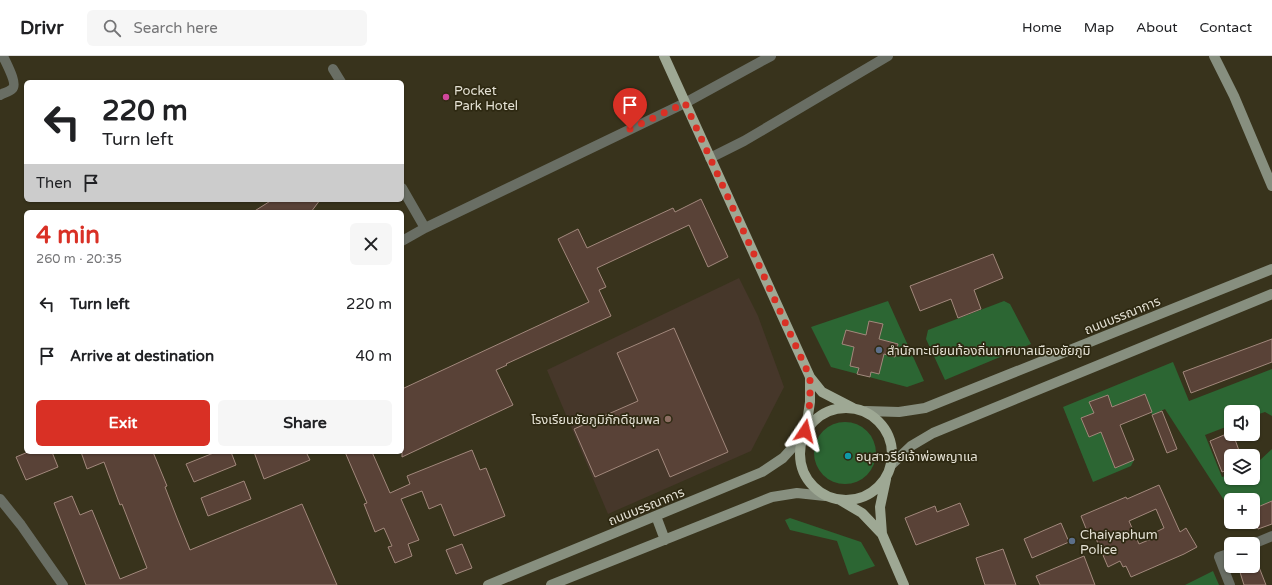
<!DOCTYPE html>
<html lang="en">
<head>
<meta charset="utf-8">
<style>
  body { margin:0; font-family:"Varela Round","Noto Sans Thai",sans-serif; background:#f6f6f6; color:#202124; height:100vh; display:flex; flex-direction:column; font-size:15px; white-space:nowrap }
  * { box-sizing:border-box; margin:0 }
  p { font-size:13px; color:#757577 }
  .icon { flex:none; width:22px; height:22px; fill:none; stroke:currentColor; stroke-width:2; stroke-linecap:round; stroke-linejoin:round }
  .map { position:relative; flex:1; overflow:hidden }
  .sheet { position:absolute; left:24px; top:154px; width:380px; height:244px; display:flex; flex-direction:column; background:#fff; border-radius:6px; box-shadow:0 1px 3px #0004 }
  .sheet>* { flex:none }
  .guide { position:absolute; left:24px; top:24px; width:380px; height:122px; border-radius:6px; box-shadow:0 1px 3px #0004; background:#fff; color:#202124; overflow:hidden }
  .tools { position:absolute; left:1224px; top:349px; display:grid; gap:8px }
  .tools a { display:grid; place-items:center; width:36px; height:36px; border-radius:6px; background:#fff; box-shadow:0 1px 3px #0004; font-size:20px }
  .pin { position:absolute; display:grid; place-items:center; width:34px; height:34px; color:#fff; margin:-41px -17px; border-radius:50% 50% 50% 0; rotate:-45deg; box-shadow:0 0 4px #0007 }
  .pin .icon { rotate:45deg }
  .me { position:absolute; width:44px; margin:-22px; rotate:10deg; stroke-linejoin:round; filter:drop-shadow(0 0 3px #0008) }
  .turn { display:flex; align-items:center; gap:14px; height:84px; padding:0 12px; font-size:18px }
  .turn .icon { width:52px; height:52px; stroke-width:2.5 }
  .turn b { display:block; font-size:28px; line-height:34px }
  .then { display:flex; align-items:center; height:38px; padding:0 12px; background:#0003; gap:8px; font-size:15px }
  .round { display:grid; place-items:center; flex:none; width:42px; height:42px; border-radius:6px; background:#f6f6f6 }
  .headline { display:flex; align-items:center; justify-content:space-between; height:68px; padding:0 12px }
  h1 { font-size:24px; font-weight:800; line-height:30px; color:#d93025 }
  .button { display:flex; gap:8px; margin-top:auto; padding:8px 12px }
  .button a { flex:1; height:46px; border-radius:6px; background:#d93025; color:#fff; font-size:16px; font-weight:800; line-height:46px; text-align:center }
  .button a+a { background:#f6f6f6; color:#202124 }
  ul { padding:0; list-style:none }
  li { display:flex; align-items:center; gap:12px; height:52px; padding:0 12px }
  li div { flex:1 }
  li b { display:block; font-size:15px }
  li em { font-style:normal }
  header { display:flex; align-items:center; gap:24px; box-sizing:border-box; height:56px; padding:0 20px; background:#fff; border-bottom:1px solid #e0e0e0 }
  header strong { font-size:19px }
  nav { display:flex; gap:22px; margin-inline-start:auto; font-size:14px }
  .search { width:280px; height:36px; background:#f6f6f6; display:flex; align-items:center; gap:10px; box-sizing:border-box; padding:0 14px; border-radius:6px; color:#757577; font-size:15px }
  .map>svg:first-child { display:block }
</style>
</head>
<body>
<header>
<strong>Drivr</strong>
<div class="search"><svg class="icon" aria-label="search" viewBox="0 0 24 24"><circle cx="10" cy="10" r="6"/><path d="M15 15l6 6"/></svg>Search here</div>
<nav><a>Home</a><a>Map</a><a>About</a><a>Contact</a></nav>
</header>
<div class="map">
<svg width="1272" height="529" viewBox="0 0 1272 529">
  <rect width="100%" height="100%" fill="#38331c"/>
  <path fill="#46372a" d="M739 222 758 260 784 331 751 395 608 458 547 314Z"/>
  <path fill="#2c6633" d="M888 245 924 325 907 331 831 311 811 271Z
    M1004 245 1010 248 1031 288 945 324 926 283 928 274Z
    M1173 306 1189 345 1272 313V360L1265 356 1253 360V356H1231V369L1205 379 1222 421 1231 418V422H1253V408L1259 405 1272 393V445L1253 453V444H1231V455L1165 353 1152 359 1145 338 1112 351 1108 339 1090 346 1094 357 1081 362 1089 381 1101 376 1115 412 1134 404 1131 410 1093 426 1063 351Z
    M814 397a31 31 0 1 1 62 0a31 31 0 1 1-62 0Z
    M790 462 861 486 875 510 849 519 837 485 790 474 785 464Z
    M1213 515 1219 529H1185Z"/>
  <path fill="#594237" stroke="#a2887c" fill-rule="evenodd" d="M701 143 728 201 708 211 689 169 597 212 606 231 599 234 611 260 506 308 507 309 496 314 513 349 402 401V333L589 246 558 183 578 173 587 192 673 152 675 156Z
    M272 144H320L311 156H253Z
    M993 198 1003 222 974 234 981 253 958 262 951 243 920 255 910 230Z
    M869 265 883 268 879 283 898 288 895 301 884 298 879 318 871 316 870 321 857 318 859 312 850 310 854 291 842 288 846 274 866 279Z
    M674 272 728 396 670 421 658 393 595 421 574 373 638 345 617 297Z
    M1272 283V306L1191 337 1183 316Z
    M1145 338 1152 356 1120 369 1134 404 1115 412 1101 376 1089 381 1081 362 1094 357 1089 346 1108 339 1112 351Z
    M1162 355 1177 393 1167 397 1152 359Z
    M1231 376V378H1233L1241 400H1231V413L1222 416 1210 385Z
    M472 394 480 414 486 412 505 460 454 480 441 448 429 453 422 435 401 443 419 484 408 488 412 500 395 507 388 491 392 490 384 472 375 476 364 448 367 447 345 396H372L390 437 410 428 407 420Z
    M28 396H52L58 411 26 424 16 401Z
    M81 396H153L167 430 165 431 177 462 190 494 302 448 337 529H86L54 447 72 440 80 459 92 454 120 523 147 512 122 448 120 449 104 406 87 413Z
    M216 396H231L236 409 194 426 186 408Z
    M254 396H306L310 404 264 423Z
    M244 425 251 443 208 460 201 442Z
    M1159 429 1180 476 1186 472 1197 491 1184 498 1131 521 1126 510 1123 511 1120 505 1108 511 1094 478 1089 480 1081 460 1126 441 1127 443ZM1156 453 1164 472 1154 477 1156 481 1139 488 1129 465Z
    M1272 445V468L1258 473 1253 462V453Z
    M960 447 969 469 916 489 905 462 935 450 937 456Z
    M1061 467 1069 486 1032 502 1024 483Z
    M462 488 472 512 456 518 446 494Z
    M1003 493 1016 529H985L976 502Z
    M1084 500 1095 529H1040L1036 520Z
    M1257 506 1266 529H1244L1239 513 1247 510H1253V508Z"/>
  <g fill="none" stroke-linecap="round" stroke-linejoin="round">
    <path stroke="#696e64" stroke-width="10" d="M333 13 341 26
      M0 39C3 37 9 36 12 33 18 28 6 7 3 0
      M710 102 744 85 888 0
      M402 132 425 172
      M402 185 425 172 685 47 771 0
      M0 443 21 469 63 529
      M1253 488 1272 480
      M1230 529 1219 501 1231 497"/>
    <path stroke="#878f7f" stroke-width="10" d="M1214 0 1234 40 1272 130
      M866 355 899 356 925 352 1272 213
      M891 409 911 390 933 377 1272 238
      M656 460 665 484
      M488 529 762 416 783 402 804 379
      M551 529 772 441 797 437 825 440"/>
    <path stroke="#9ea894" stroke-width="10" d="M664 0 810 321 822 336 853 352
      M800 398a46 46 0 1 1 92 0a46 46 0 1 1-92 0Z
      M806 373 810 346V321
      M840 444 862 457 882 478 904 529
      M882 478 880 451 886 423"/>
  </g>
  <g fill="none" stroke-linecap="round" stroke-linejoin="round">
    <path stroke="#d93025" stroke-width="7" stroke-dasharray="0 12.6" d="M630 73 685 47 810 321V346L805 375"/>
  </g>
  <circle fill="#d1479c" stroke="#2e2912" stroke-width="1.5" cx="446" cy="41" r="4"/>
  <g fill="#5c6f8a" stroke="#2e2912" stroke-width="1.5">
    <circle cx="879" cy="294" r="4"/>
    <circle cx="1072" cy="485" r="4"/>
  </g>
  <circle fill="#8d6e63" stroke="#2e2912" stroke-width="1.5" cx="668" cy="363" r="4"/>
  <circle fill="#0f9aa8" stroke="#2e2912" stroke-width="1.5" cx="848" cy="400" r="4"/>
  <g text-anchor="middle" stroke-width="3.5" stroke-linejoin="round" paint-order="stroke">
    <g font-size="13" fill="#e5e2d5" stroke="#2e2912" text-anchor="start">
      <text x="454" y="39">Pocket<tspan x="454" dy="15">Park Hotel</tspan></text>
      <text x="887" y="299">สำนักทะเบียนท้องถิ่นเทศบาลเมืองชัยภูมิ</text>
      <text x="660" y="368" text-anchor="end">โรงเรียนชัยภูมิภักดีชุมพล</text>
      <text x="856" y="405">อนุสาวรีย์เจ้าพ่อพญาแล</text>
      <text x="1080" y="483">Chaiyaphum<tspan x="1080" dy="15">Police</tspan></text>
    </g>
    <g font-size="13" fill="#e5e2d5" stroke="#2e2912">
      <text transform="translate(1122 259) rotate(-22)" y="5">ถนนบรรณาการ</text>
      <text transform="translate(646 450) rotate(-22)" y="5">ถนนบรรณาการ</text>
    </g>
  </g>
</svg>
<div class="tools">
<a><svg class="icon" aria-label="sound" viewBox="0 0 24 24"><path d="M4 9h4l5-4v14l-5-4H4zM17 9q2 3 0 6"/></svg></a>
<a><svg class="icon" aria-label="layers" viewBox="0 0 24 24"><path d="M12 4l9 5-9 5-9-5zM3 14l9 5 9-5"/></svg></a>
<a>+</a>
<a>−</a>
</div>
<div class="pin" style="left:630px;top:73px;background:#d93025"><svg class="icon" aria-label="arrive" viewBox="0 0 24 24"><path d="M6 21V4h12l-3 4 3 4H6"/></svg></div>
<svg class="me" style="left:805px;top:375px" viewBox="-20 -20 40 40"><path d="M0-17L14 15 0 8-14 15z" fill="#d93025" stroke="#fff" stroke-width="4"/></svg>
<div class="guide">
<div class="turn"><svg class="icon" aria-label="left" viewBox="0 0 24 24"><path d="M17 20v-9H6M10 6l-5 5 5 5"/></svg><div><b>220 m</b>Turn left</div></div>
<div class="then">Then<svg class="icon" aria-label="arrive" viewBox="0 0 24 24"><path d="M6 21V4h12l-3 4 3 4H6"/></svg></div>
</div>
<section class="sheet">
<div class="headline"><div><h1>4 min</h1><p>260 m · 20:35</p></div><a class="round"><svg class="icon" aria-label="close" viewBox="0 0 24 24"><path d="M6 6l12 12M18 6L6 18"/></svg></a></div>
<ul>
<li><svg class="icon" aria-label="left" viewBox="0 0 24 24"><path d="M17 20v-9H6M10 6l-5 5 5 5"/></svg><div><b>Turn left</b></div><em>220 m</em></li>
<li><svg class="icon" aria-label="arrive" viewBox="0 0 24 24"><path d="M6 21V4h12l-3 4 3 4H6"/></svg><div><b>Arrive at destination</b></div><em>40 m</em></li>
</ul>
<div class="button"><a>Exit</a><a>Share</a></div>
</section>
</div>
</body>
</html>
